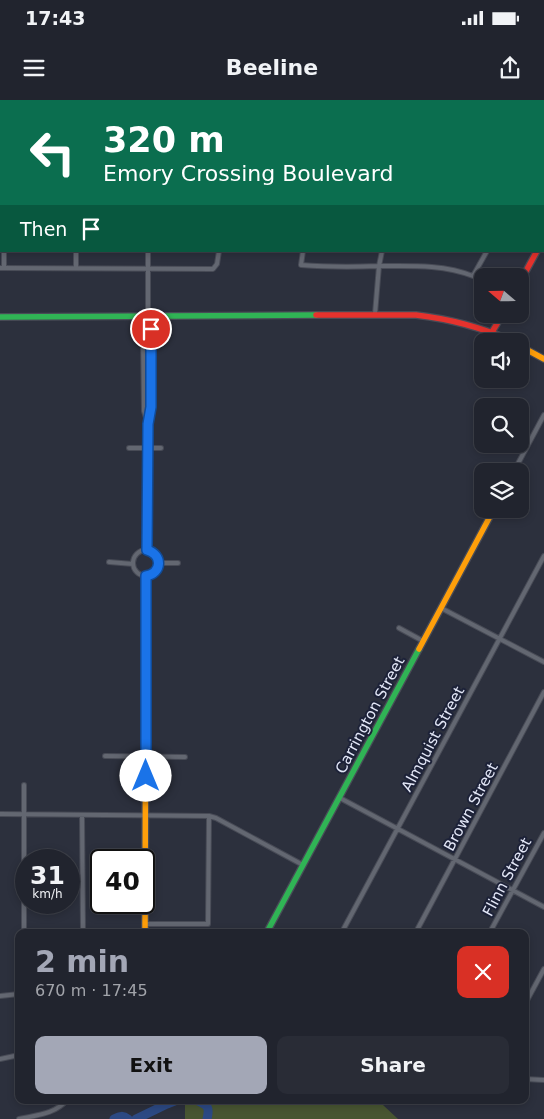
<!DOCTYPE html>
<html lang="en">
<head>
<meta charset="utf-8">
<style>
  body { margin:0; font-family:"DejaVu Sans",sans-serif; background:#292c36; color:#f1f3f6; height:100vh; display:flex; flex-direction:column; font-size:19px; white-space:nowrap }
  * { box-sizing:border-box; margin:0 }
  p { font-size:16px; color:#a2a4aa }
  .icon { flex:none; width:28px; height:28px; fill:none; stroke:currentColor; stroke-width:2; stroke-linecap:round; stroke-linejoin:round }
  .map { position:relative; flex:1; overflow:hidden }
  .sheet { position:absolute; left:15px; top:829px; width:514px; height:175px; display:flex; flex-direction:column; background:#21242e; border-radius:10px; box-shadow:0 2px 8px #0003,0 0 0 1px #3e414a }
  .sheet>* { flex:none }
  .banner { position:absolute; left:0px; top:0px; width:545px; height:152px; box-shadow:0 2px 8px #0003,0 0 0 1px #3e414a; background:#0b6e4f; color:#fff; overflow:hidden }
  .needle { width:32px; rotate:290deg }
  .controls { position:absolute; left:474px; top:168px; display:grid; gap:10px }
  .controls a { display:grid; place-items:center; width:55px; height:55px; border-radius:10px; background:#21242e; box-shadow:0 2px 8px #0003,0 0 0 1px #3e414a; font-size:25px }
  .speed { position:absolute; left:15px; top:749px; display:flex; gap:10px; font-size:25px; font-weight:700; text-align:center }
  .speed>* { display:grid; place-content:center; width:65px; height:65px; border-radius:50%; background:#21242e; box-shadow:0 2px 8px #0003,0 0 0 1px #3e414a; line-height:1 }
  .speed small { font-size:12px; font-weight:400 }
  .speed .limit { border:2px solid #111; border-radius:8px; background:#fff; color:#111 }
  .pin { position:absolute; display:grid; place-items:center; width:42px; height:42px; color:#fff; margin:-21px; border:2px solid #fff; border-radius:50%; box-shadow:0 1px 5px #0007 }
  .me { position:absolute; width:55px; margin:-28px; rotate:0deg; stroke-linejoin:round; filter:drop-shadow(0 0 4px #0008) }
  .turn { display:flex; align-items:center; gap:18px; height:105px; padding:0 20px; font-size:22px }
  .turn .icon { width:65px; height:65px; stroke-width:2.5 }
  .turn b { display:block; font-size:35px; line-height:42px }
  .then { display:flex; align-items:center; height:48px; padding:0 20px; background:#0003; gap:10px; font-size:19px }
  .round { display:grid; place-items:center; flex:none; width:52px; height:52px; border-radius:10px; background:#292c36 }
  .head { display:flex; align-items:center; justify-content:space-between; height:85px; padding:0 20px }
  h1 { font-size:30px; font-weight:800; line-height:38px; color:#a3a7b6 }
  .primary-button { display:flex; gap:10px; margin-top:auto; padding:10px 20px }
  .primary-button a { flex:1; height:58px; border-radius:10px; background:#a3a7b6; color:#111; font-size:20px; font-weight:800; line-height:58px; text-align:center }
  .primary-button a+a { background:#292c36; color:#f1f3f6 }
  .status { display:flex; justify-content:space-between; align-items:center; height:35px; padding:0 25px; background:#21242e; direction:ltr }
  .status svg { height:14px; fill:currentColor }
  header { display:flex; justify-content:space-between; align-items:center; height:65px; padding:0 20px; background:#21242e; font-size:22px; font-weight:800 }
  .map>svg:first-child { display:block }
</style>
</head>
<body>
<div class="status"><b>17:43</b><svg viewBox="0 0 49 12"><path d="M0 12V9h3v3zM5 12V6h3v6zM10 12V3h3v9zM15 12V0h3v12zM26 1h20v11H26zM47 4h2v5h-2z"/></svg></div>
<header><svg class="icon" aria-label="menu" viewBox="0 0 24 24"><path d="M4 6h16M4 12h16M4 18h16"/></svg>Beeline<svg class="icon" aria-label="share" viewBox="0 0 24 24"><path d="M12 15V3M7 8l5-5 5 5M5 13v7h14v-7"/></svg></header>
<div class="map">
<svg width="544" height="1019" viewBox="0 0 544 1019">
  <rect width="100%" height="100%" fill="#2c303d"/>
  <path fill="#485532" d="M185 1000H373L383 1005 398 1019H185Z"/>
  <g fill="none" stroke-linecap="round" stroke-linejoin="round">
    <path stroke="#2c4983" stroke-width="9" d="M196 1000C208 1005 210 1007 207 1019
      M114 1019C120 1016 123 1015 128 1019
      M136 1019 167 1004 177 1000"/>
    <defs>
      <path id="street" d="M32 1V0
        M104 1V0
        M175 1V0
        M248 1 249 0
        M331 1V0
        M411 1 412 0
        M488 1V0
        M544 49V48
        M0 103H1
        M76 151V168
        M303 151 301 165C327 167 352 167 378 166 409 166 443 164 473 176L487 151
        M0 168 213 169 217 164 219 151
        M4 168V151
        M375 214 379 166 382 151
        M148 324 144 311 143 235 144 228 148 216
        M129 348H161
        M514 371 544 315
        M147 450 148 324 151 307V234L148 216V151
        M133 463a13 13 0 1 1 26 0a13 13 0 1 1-26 0Z
        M109 462 133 464
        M159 463H178
        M441 508 544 562
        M399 528 423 541
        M105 656 185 657
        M24 685V832
        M340 698 544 807
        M0 714 209 716 216 718 303 765
        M82 715 83 832
        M145 824H208L209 716
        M342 832 544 456
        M416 832 544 592
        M490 832 544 733
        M0 896 19 894
        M525 904 544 869
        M0 959 19 955
        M525 979 544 980
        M19 1019C37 1015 55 1014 67 1000"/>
      <path id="fast" d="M0 217 316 215
        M267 832 419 549"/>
      <path id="slow" d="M544 138V139
        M520 246 544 259
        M419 549 494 409
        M145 832 146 476"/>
      <path id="jam" d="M520 182 537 151
        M316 215H416C450 219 481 227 512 241
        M492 232 503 214"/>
    </defs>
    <use href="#street" stroke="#484b56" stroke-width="6"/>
    <use href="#fast" stroke="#484b56" stroke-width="8"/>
    <use href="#slow" stroke="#484b56" stroke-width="8"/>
    <use href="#jam" stroke="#484b56" stroke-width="8"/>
    <use href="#street" stroke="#636771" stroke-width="4"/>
    <use href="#fast" stroke="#30b455" stroke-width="5.5"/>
    <use href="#slow" stroke="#ff9f0a" stroke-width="5.5"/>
    <use href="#jam" stroke="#e5322d" stroke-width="5.5"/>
  </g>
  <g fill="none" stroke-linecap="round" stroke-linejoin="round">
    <defs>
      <path id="route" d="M146 676V476C162 473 163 455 147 450L148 324 151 307V229"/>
    </defs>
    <use href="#route" stroke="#114b97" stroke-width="12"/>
    <use href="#route" stroke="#1a73e8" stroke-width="9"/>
  </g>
  <g text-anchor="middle" stroke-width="4" stroke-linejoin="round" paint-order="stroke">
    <g font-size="15" fill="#e3e7f7" stroke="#1d2238">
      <text transform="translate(370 615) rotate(-62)" y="5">Carrington Street</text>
      <text transform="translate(433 639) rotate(-62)" y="5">Almquist Street</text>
      <text transform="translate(471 707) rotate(-62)" y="5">Brown Street</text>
      <text transform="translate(507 777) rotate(-62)" y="5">Flinn Street</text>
    </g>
  </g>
</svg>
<div class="controls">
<a><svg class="needle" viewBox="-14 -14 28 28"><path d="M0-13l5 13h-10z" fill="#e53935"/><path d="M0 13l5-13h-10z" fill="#a2a4aa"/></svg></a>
<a><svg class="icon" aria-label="sound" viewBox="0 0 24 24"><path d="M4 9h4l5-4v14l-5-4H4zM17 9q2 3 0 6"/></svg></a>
<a><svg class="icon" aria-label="search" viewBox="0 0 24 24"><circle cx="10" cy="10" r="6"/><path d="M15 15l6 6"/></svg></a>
<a><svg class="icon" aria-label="layers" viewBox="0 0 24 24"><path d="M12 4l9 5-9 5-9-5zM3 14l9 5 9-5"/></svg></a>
</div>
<div class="speed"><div>31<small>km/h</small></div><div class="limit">40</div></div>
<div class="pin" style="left:151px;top:229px;background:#d93025"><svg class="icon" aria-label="arrive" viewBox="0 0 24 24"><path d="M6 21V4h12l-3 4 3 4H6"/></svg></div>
<svg class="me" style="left:146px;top:676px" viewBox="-20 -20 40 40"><circle r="19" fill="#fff"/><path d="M0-13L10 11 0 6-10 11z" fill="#1a73e8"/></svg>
<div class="banner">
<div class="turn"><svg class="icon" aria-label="left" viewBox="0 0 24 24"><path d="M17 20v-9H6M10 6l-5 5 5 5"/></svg><div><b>320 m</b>Emory Crossing Boulevard</div></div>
<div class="then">Then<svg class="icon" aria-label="arrive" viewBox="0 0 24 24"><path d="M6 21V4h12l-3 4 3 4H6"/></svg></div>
</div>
<section class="sheet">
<div class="head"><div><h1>2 min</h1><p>670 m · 17:45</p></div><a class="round" style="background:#d93025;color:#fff"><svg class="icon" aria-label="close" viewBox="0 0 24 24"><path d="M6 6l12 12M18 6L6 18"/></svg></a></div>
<div class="primary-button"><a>Exit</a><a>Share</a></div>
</section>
</div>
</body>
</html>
